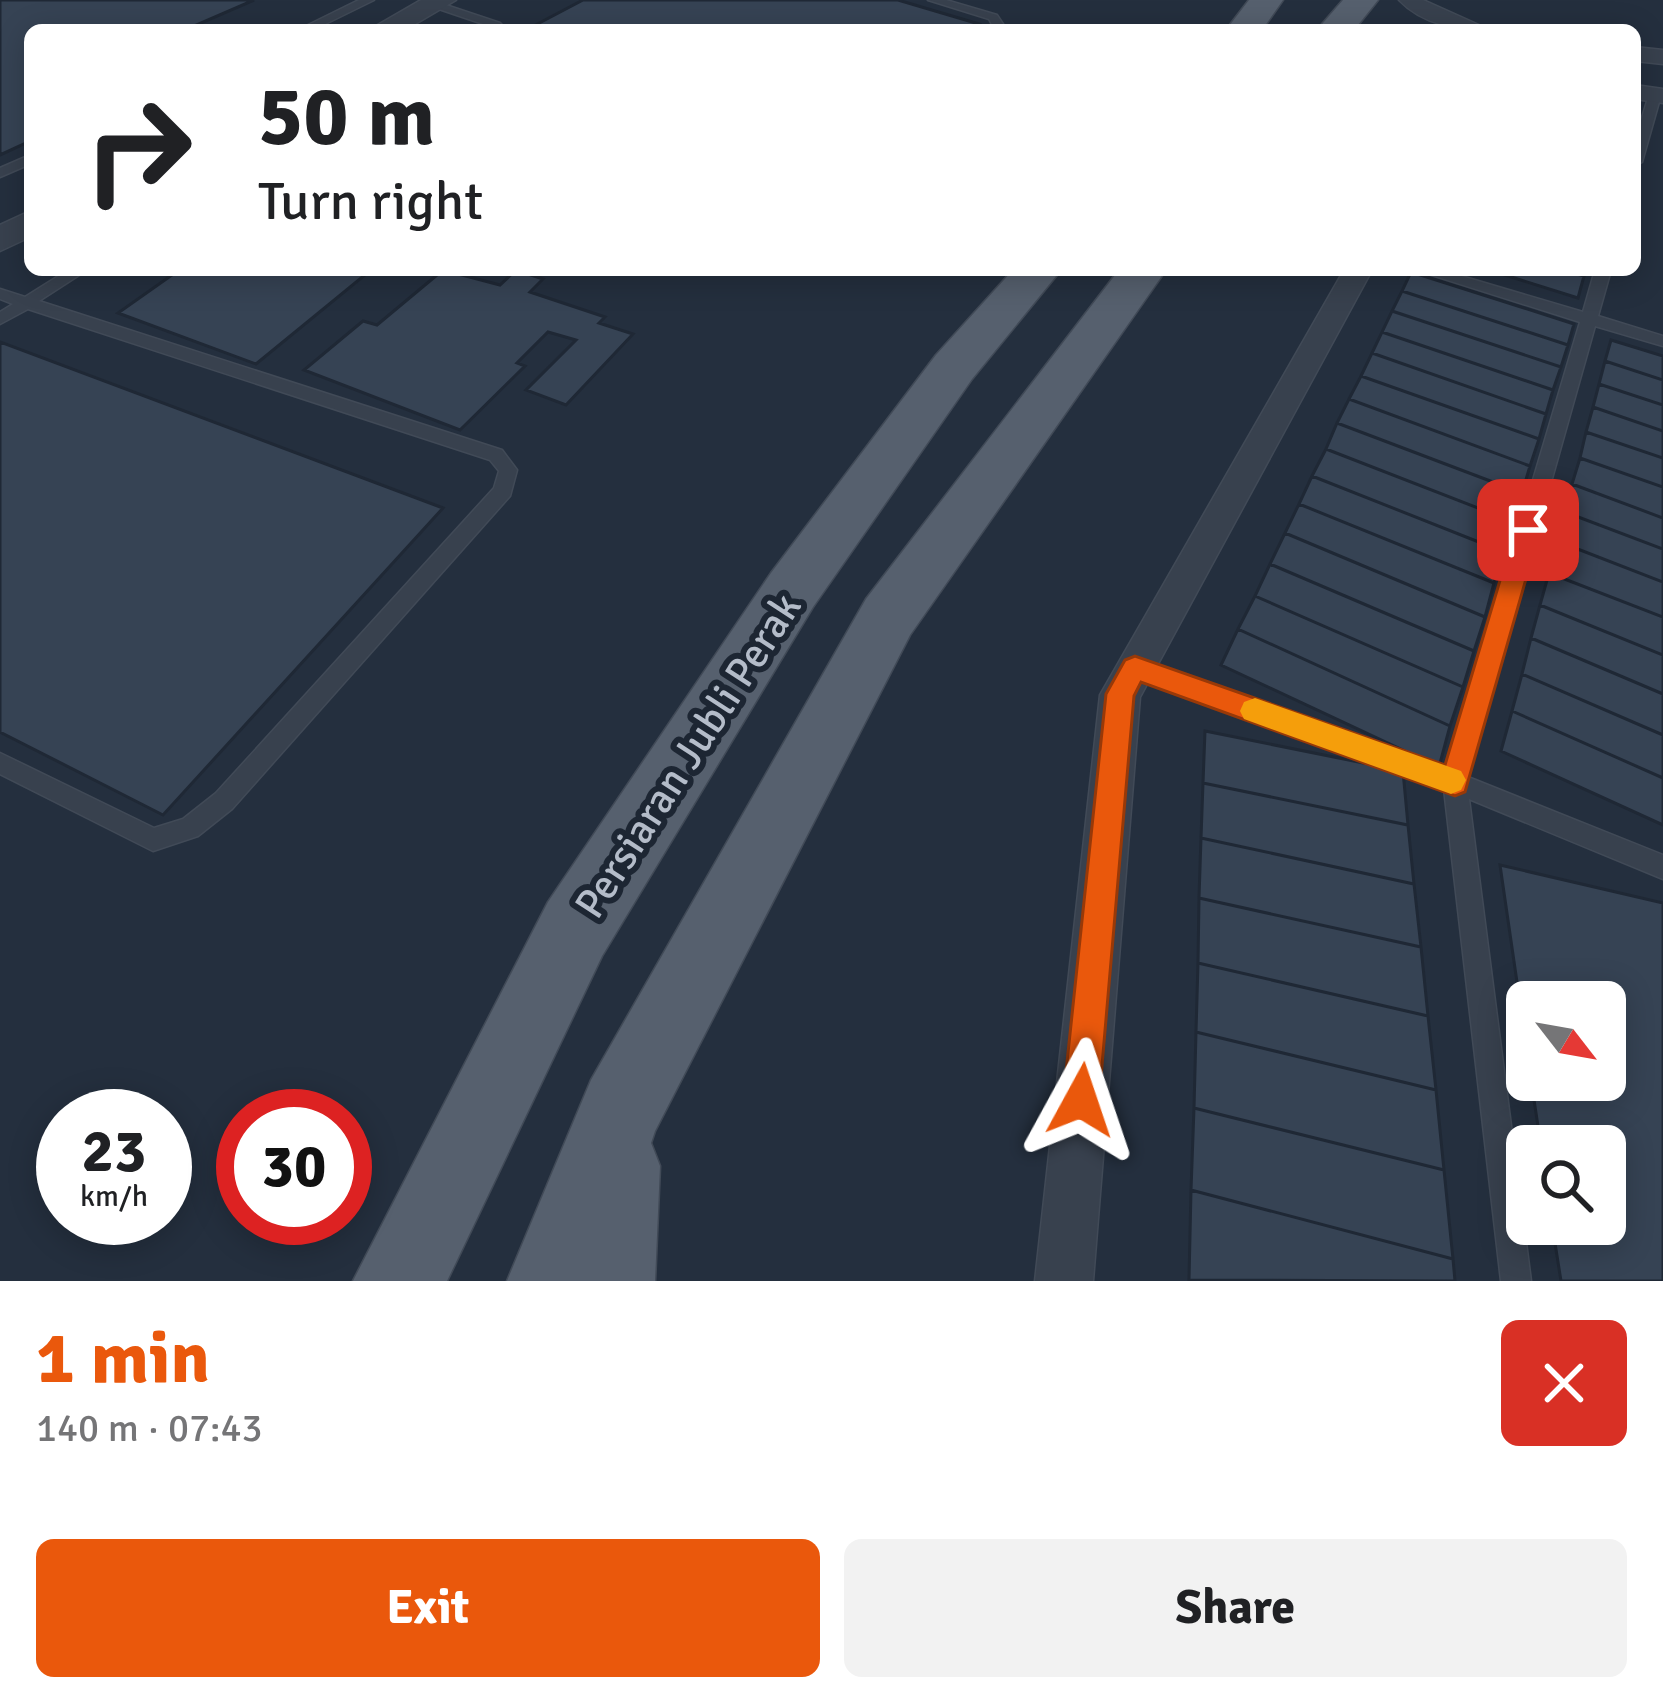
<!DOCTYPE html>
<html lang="en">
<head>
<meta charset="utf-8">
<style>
  body { margin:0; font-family:Signika,sans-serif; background:#f2f2f2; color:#202124; height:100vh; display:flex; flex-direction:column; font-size:45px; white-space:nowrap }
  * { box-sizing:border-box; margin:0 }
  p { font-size:39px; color:#757577 }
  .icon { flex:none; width:66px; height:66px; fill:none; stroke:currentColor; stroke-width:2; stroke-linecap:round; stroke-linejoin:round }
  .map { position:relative; height:1281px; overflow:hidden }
  .drawer { display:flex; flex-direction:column; background:#fff; flex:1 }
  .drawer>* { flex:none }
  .guide { position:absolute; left:24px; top:24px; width:1617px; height:252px; border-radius:18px; box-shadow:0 6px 30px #0003; background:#fff; color:#202124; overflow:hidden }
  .needle { width:78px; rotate:121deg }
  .fabs { position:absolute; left:1506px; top:981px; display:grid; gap:24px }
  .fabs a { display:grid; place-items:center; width:120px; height:120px; border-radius:18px; background:#fff; box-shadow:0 6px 30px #0003; font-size:60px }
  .speed { position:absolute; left:36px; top:1089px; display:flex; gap:24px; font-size:60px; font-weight:700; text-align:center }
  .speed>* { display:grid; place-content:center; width:156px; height:156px; border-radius:50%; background:#fff; box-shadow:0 6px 30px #0003; line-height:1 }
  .speed small { font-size:30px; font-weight:400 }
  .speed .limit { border:18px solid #d22; background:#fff; color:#111 }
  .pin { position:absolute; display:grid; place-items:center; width:102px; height:102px; color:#fff; margin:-51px; border-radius:24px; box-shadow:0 6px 18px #0006 }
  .me { position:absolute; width:132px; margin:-66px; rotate:5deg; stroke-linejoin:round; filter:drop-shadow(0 0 9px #0008) }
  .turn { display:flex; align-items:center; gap:42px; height:252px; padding:0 36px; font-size:54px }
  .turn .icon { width:156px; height:156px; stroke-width:2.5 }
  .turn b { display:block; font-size:84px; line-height:102px }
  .round { display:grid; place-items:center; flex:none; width:126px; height:126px; border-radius:18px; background:#f2f2f2 }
  .summary { display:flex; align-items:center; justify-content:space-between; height:204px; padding:0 36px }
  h1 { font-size:72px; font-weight:800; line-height:90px; color:#ea580c }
  .cta { display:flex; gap:24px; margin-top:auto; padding:24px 36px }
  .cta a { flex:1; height:138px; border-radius:18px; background:#ea580c; color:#fff; font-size:48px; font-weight:800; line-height:138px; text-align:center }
  .cta a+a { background:#f2f2f2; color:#202124 }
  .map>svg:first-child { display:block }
</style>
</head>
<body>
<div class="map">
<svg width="1663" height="1281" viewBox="0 0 1663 1281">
  <rect width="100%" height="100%" fill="#242f3e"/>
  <path fill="#364354" stroke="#1f2835" stroke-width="3" d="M0 0H254L185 30H30V141L0 155Z
    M583 0H898L979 24 972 30H526Z
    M179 270H371L256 364 118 313Z
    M443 270 500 285 516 270 543 279 530 292 605 317 599 323 633 334 566 405 526 390 576 340 548 332 517 363 525 366 460 430 304 370 363 321 377 325Z
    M1489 270H1563L1584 276 1578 298Z
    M1411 272 1574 324 1568 345 1402 291Z
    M1402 291 1568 345 1561 367 1392 311Z
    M1392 311 1561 367 1553 390 1382 332Z
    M1382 332 1553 390 1546 414 1372 353Z
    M1611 340 1663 356V380L1605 361Z
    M0 342 443 508 163 815 0 732Z
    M1372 353 1546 414 1539 439 1361 376Z
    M1605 361 1663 380V405L1599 384Z
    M1361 376 1539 439 1530 466 1349 399Z
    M1599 384 1663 405V431L1593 407Z
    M1349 399 1530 466 1522 493 1337 423Z
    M1593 407 1663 431V458L1586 432Z
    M1337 423 1522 493 1514 522 1326 449Z
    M1586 432 1663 458V487L1580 458Z
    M1326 449 1514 522 1504 552 1312 476Z
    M1580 458 1663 487V518L1572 484Z
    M1312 476 1504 552 1494 583 1299 504Z
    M1572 484 1663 518V549L1565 512Z
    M1299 504 1494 583 1485 617 1285 533Z
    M1565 512 1663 549V582L1557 541Z
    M1285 533 1485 617 1474 651 1270 564Z
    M1557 541 1663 582V617L1549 573Z
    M1270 564 1474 651 1463 687 1255 596Z
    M1549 573 1663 617V655L1540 605Z
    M1255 596 1463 687 1450 726 1238 629Z
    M1540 605 1663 655V694L1531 638Z
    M1238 629 1450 726 1439 767 1221 665Z
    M1531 638 1663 694V735L1522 674Z
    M1522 674 1663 735V778L1512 711Z
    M1512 711 1663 778V825L1501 751Z
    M1205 731 1403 771 1408 825 1203 783Z
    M1203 783 1408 825 1414 884 1201 838Z
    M1201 838 1414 884 1421 947 1199 898Z
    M1500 865 1663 903V1281H1561L1552 1224H1605V1146H1541L1531 1080H1605V1002H1527V1051Z
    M1199 898 1421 947 1428 1016 1198 963Z
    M1198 963 1428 1016 1436 1090 1196 1032Z
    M1196 1032 1436 1090 1444 1170 1194 1108Z
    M1194 1108 1444 1170 1453 1259 1191 1190Z
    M1191 1190 1453 1259 1455 1281 1189 1280Z"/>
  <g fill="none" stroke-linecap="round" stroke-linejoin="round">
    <defs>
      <path id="service" d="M359 0H374L313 30H298Z
        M928 0H946L997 15 1007 30H995L989 19Z
        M434 1 500 23 502 25 495 30H480L486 25 430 6 428 4Z
        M1655 91 1661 95 1642 162 1635 166V140L1649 95Z
        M30 155V164L0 177V168Z
        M68 270H87L39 301 502 450 517 470 510 496 232 809 198 836 153 851 0 774V753L154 828 183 819 216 793 494 488 499 471 490 460 28 309 0 324V312L13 304 0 299V289L25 297Z
        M1416 270H1441L1583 312 1595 270H1611L1598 316 1663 336V346L1595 326 1468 777 1663 855V879L1469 799 1531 1281H1501L1444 789 1127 674 1124 668 1127 662 1135 659 1447 769 1580 322Z"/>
      <path id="minor" d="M1399 0H1423L1490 30C1457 30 1423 25 1399 0Z
        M1635 47 1663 50V64L1635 61Z
        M1635 85 1663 89V103L1635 99Z
        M1344 270H1372L1140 697 1093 1281H1035L1100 695Z"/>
      <path id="tertiary" d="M421 0H456L405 30H369Z
        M30 211V237L0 251V225Z"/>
      <path id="primary" d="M1249 0H1283L1262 30H1226Z
        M1343 0H1378L1354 30H1317Z
        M1013 270H1061L972 379 813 607 602 956 447 1281H353L548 902 771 573 936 355Z
        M1119 270H1166L910 635 655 1131 651 1143 660 1166 655 1281H507L591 1080 866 599Z"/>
    </defs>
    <use href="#service" stroke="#414a57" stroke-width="3"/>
    <use href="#minor" stroke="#414a57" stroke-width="3"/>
    <use href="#tertiary" stroke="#414a57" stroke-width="3"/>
    <use href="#primary" stroke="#414a57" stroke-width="3"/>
    <use href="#service" fill="#38414e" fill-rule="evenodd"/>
    <use href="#minor" fill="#38414e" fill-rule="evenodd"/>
    <use href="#tertiary" fill="#38414e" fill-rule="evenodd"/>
    <use href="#primary" fill="#56606e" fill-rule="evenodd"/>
  </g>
  <path fill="#ea580c" stroke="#983908" stroke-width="3" d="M1528 520 1540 530 1465 792 1455 796 1141 682 1134 696 1099 1100 1094 1113 1081 1119 1068 1113 1063 1100 1106 694 1125 660 1135 656 1445 765 1515 530Z"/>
  <path fill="#f59e0b" d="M1255 698 1461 771 1466 780 1461 790 1451 794 1244 719 1240 711 1244 702Z"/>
  <g text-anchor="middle" stroke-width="12" stroke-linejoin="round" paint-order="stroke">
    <g font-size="42" fill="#b4bcc9" stroke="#1d2633">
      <text transform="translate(687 755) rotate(-57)" y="15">Persiaran Jubli Perak</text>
    </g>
  </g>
</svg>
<div class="fabs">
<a><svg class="needle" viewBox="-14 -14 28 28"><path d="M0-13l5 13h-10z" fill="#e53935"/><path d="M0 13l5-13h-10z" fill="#757577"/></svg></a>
<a><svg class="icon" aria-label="search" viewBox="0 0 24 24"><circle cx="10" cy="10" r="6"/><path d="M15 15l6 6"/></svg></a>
</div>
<div class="speed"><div>23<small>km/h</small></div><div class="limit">30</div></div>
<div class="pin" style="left:1528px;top:530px;background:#d93025"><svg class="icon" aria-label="arrive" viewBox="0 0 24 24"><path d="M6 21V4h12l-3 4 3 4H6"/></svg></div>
<svg class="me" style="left:1081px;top:1100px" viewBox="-20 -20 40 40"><path d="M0-17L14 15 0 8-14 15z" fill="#ea580c" stroke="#fff" stroke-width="4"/></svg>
<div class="guide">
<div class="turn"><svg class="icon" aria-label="right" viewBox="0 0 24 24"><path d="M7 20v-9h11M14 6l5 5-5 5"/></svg><div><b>50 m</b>Turn right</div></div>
</div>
</div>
<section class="drawer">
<div class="summary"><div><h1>1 min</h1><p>140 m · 07:43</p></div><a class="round" style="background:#d93025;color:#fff"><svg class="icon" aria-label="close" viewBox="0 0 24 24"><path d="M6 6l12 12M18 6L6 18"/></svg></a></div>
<div class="cta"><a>Exit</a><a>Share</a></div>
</section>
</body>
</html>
